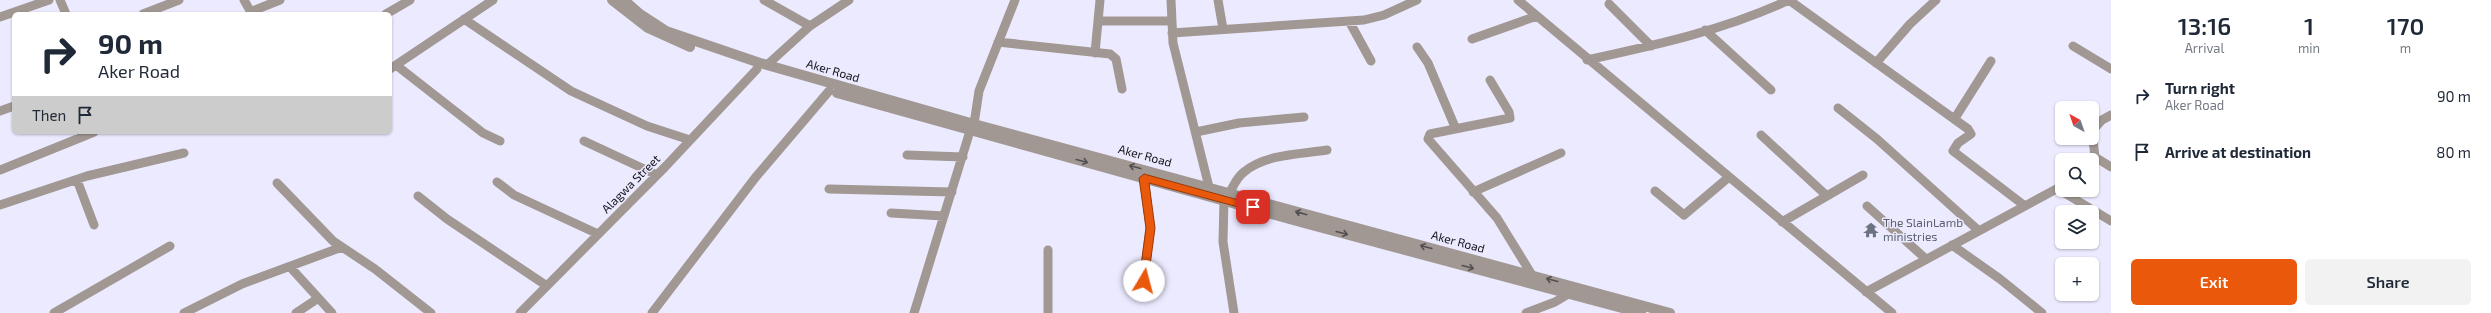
<!DOCTYPE html>
<html lang="en">
<head>
<meta charset="utf-8">
<style>
  body { margin:0; font-family:"Exo 2",sans-serif; background:#f2f2f3; color:#1f2937; height:100vh; display:flex; flex-direction:column; font-size:15px; white-space:nowrap }
  * { box-sizing:border-box; margin:0 }
  p { font-size:13px; color:#747a83 }
  .icon { flex:none; width:22px; height:22px; fill:none; stroke:currentColor; stroke-width:2; stroke-linecap:round; stroke-linejoin:round }
  .map { position:relative; flex:1; overflow:hidden }
  .details { display:flex; flex-direction:column; background:#fff; width:380px }
  .details>* { flex:none }
  .guide { position:absolute; left:12px; top:12px; width:380px; height:122px; border-radius:6px; box-shadow:0 1px 3px #0004; background:#fff; color:#1f2937; overflow:hidden }
  .needle { width:26px; rotate:320deg }
  .controls { position:absolute; left:2055px; top:101px; display:grid; gap:8px }
  .controls a { display:grid; place-items:center; width:44px; height:44px; border-radius:6px; background:#fff; box-shadow:0 1px 3px #0004; font-size:20px }
  .pin { position:absolute; display:grid; place-items:center; width:34px; height:34px; color:#fff; margin:-17px; border-radius:8px; box-shadow:0 2px 6px #0006 }
  .me { position:absolute; width:44px; margin:-22px; rotate:8deg; stroke-linejoin:round; filter:drop-shadow(0 0 3px #0008) }
  .turn { display:flex; align-items:center; gap:14px; height:84px; padding:0 20px; font-size:18px }
  .turn .icon { width:52px; height:52px; stroke-width:2.5 }
  .turn b { display:block; font-size:28px; line-height:34px }
  .then { display:flex; align-items:center; height:38px; padding:0 20px; background:#0003; gap:8px; font-size:15px }
  .eta { display:flex; justify-content:space-evenly; align-items:center; height:68px; text-align:center }
  .eta b { font-size:24px; font-weight:600; line-height:28px }
  .button { display:flex; gap:8px; margin-top:auto; padding:8px 20px }
  .button a { flex:1; height:46px; border-radius:6px; background:#ea580c; color:#fff; font-size:16px; font-weight:600; line-height:46px; text-align:center }
  .button a+a { background:#f2f2f3; color:#1f2937 }
  ul { padding:0; list-style:none }
  li { display:flex; align-items:center; gap:12px; height:56px; padding:0 20px }
  li div { flex:1 }
  li b { display:block; font-size:15px }
  li em { font-style:normal }
  main { display:flex; flex:1; min-height:0 }
  .map>svg:first-child { display:block }
</style>
</head>
<body>
<main>
<div class="map">
<svg width="2111" height="313" viewBox="0 0 2111 313">
  <rect width="100%" height="100%" fill="#eceaff"/>
  <g fill="none" stroke-linecap="round" stroke-linejoin="round">
    <path stroke="#a19893" stroke-width="9" d="M60 0 66 14
      M244 0 252 14
      M764 0 810 26
      M1171 0 1173 43 1209 187
      M1218 0 1223 29
      M1518 0 1892 313
      M1789 0 1968 129 1971 134 1958 143 1953 151 2025 206
      M1609 4 1651 46
      M250 12 280 0
      M143 14 179 0
      M386 14 410 0
      M0 17 49 0
      M464 19 571 91 647 126 690 140
      M1099 21H1170
      M1349 21 1371 61
      M1705 30 1771 90
      M1172 33 1364 20 1384 15 1417 0
      M1472 39 1537 16
      M998 42 1110 54 1116 59 1122 89
      M2073 46 2111 69
      M1417 47 1428 63 1455 127
      M1095 53 1100 0
      M1587 60C1656 45 1725 30 1789 0
      M1876 63 1910 24 1936 0
      M396 65 483 133 500 141
      M767 65 810 26 849 0
      M390 69 493 0
      M1490 80 1509 112 1510 118 1430 134 1428 139 1497 218 1532 275
      M1838 108 1877 139 1978 230
      M0 111 14 106
      M1955 118 1991 61
      M974 124 979 91 1015 0
      M2092 131 2095 157 2092 164
      M2092 131 2102 120 2111 115
      M1196 132 1239 123 1304 117
      M1761 135 1827 196
      M82 137 94 132
      M584 141 657 175
      M907 155 963 157
      M2095 157 2111 167
      M0 170 82 137 81 132
      M77 180 94 225
      M497 182 514 195 598 234
      M277 183 333 241 375 269 431 313
      M829 189 952 192
      M2058 189 2111 221
      M1655 191 1684 215 1729 177
      M1230 192C1234 185 1237 177 1244 172 1265 154 1301 154 1327 150
      M1473 192 1561 153
      M418 196 447 219 547 286
      M1224 199 1223 242 1234 313
      M0 205 87 176 184 153
      M1867 206 1926 259
      M891 213 944 216
      M1782 222 1863 175
      M1952 245 2000 279 2042 313
      M1048 250V313
      M291 268 332 313
      M1866 292 2062 186
      M1142 293 1150 228 1144 178
      M54 313 170 246
      M184 313 242 284 342 247
      M296 313 317 299
      M520 313 665 167 757 69
      M652 313 755 178 829 91
      M914 313 970 131
      M1526 313 1555 302 1570 293"/>
    <path stroke="#a19893" stroke-width="10" d="M612 0 648 28 690 47
      M624 0 640 14 666 31 760 63 974 124 1670 313
      M837 93 1304 223 1641 313"/>
  </g>
  <defs><path id="oneway-shaft" d="M-6 0H5M1.5-3L5.5 0L1.5 3" fill="none" stroke-width="1.6" stroke-linecap="round" stroke-linejoin="round"/></defs>
  <g stroke="#544f51">
    <use href="#oneway-shaft" transform="translate(1082 161) rotate(15)"/>
    <use href="#oneway-shaft" transform="translate(1135 167) rotate(-165)"/>
    <use href="#oneway-shaft" transform="translate(1301 213) rotate(-164)"/>
    <use href="#oneway-shaft" transform="translate(1342 233) rotate(15)"/>
    <use href="#oneway-shaft" transform="translate(1426 247) rotate(-165)"/>
    <use href="#oneway-shaft" transform="translate(1468 267) rotate(15)"/>
    <use href="#oneway-shaft" transform="translate(1552 280) rotate(-165)"/>
  </g>
  <path fill="#ea580c" stroke="#983908" d="M1144 174 1253 204 1258 207 1253 211 1149 183 1155 228 1148 281 1144 285 1139 281 1146 228 1139 178Z"/>
  <defs>
    <symbol id="temple-bare" viewBox="-9 -9 18 18"><path d="M0-6L5-2H3V0L6.5 2.5H4V6H1.5V3h-3V6H-4V2.5H-6.5L-3 0V-2H-5Z" fill="#6b7280" stroke="#eceaff" stroke-width="2.5" paint-order="stroke"/></symbol>
  </defs>
  <g fill-rule="evenodd">
    <use href="#temple-bare" x="1860" y="219" width="22" height="22"/>
  </g>
  <g text-anchor="middle" stroke-width="3" stroke-linejoin="round" paint-order="stroke">
    <g font-size="12" fill="#15141b" stroke="#eceaff">
      <text transform="translate(833 71) rotate(16)" y="4">Aker Road</text>
      <text transform="translate(1145 156) rotate(15)" y="4">Aker Road</text>
      <text transform="translate(631 184) rotate(-45)" y="4">Alagwa Street</text>
      <text transform="translate(1458 242) rotate(15)" y="4">Aker Road</text>
    </g>
    <g font-size="12" fill="#5b616d" stroke="#eceaff" text-anchor="start">
      <text x="1883" y="227">The SlainLamb<tspan x="1883" dy="14">ministries</tspan></text>
    </g>
  </g>
</svg>
<div class="controls">
<a><svg class="needle" viewBox="-14 -14 28 28"><path d="M0-13l5 13h-10z" fill="#e53935"/><path d="M0 13l5-13h-10z" fill="#747a83"/></svg></a>
<a><svg class="icon" aria-label="search" viewBox="0 0 24 24"><circle cx="10" cy="10" r="6"/><path d="M15 15l6 6"/></svg></a>
<a><svg class="icon" aria-label="layers" viewBox="0 0 24 24"><path d="M12 4l9 5-9 5-9-5zM3 14l9 5 9-5"/></svg></a>
<a>+</a>
</div>
<div class="pin" style="left:1253px;top:207px;background:#d93025"><svg class="icon" aria-label="arrive" viewBox="0 0 24 24"><path d="M6 21V4h12l-3 4 3 4H6"/></svg></div>
<svg class="me" style="left:1144px;top:281px" viewBox="-20 -20 40 40"><circle r="19" fill="#fff"/><path d="M0-13L10 11 0 6-10 11z" fill="#ea580c"/></svg>
<div class="guide">
<div class="turn"><svg class="icon" aria-label="right" viewBox="0 0 24 24"><path d="M7 20v-9h11M14 6l5 5-5 5"/></svg><div><b>90 m</b>Aker Road</div></div>
<div class="then">Then<svg class="icon" aria-label="arrive" viewBox="0 0 24 24"><path d="M6 21V4h12l-3 4 3 4H6"/></svg></div>
</div>
</div>
<section class="details">
<div class="eta">
<div><b>13:16</b><p>Arrival</p></div>
<div><b>1</b><p>min</p></div>
<div><b>170</b><p>m</p></div>
</div>
<ul>
<li><svg class="icon" aria-label="right" viewBox="0 0 24 24"><path d="M7 20v-9h11M14 6l5 5-5 5"/></svg><div><b>Turn right</b><p>Aker Road</p></div><em>90 m</em></li>
<li><svg class="icon" aria-label="arrive" viewBox="0 0 24 24"><path d="M6 21V4h12l-3 4 3 4H6"/></svg><div><b>Arrive at destination</b></div><em>80 m</em></li>
</ul>
<div class="button"><a>Exit</a><a>Share</a></div>
</section>
</main>
</body>
</html>
